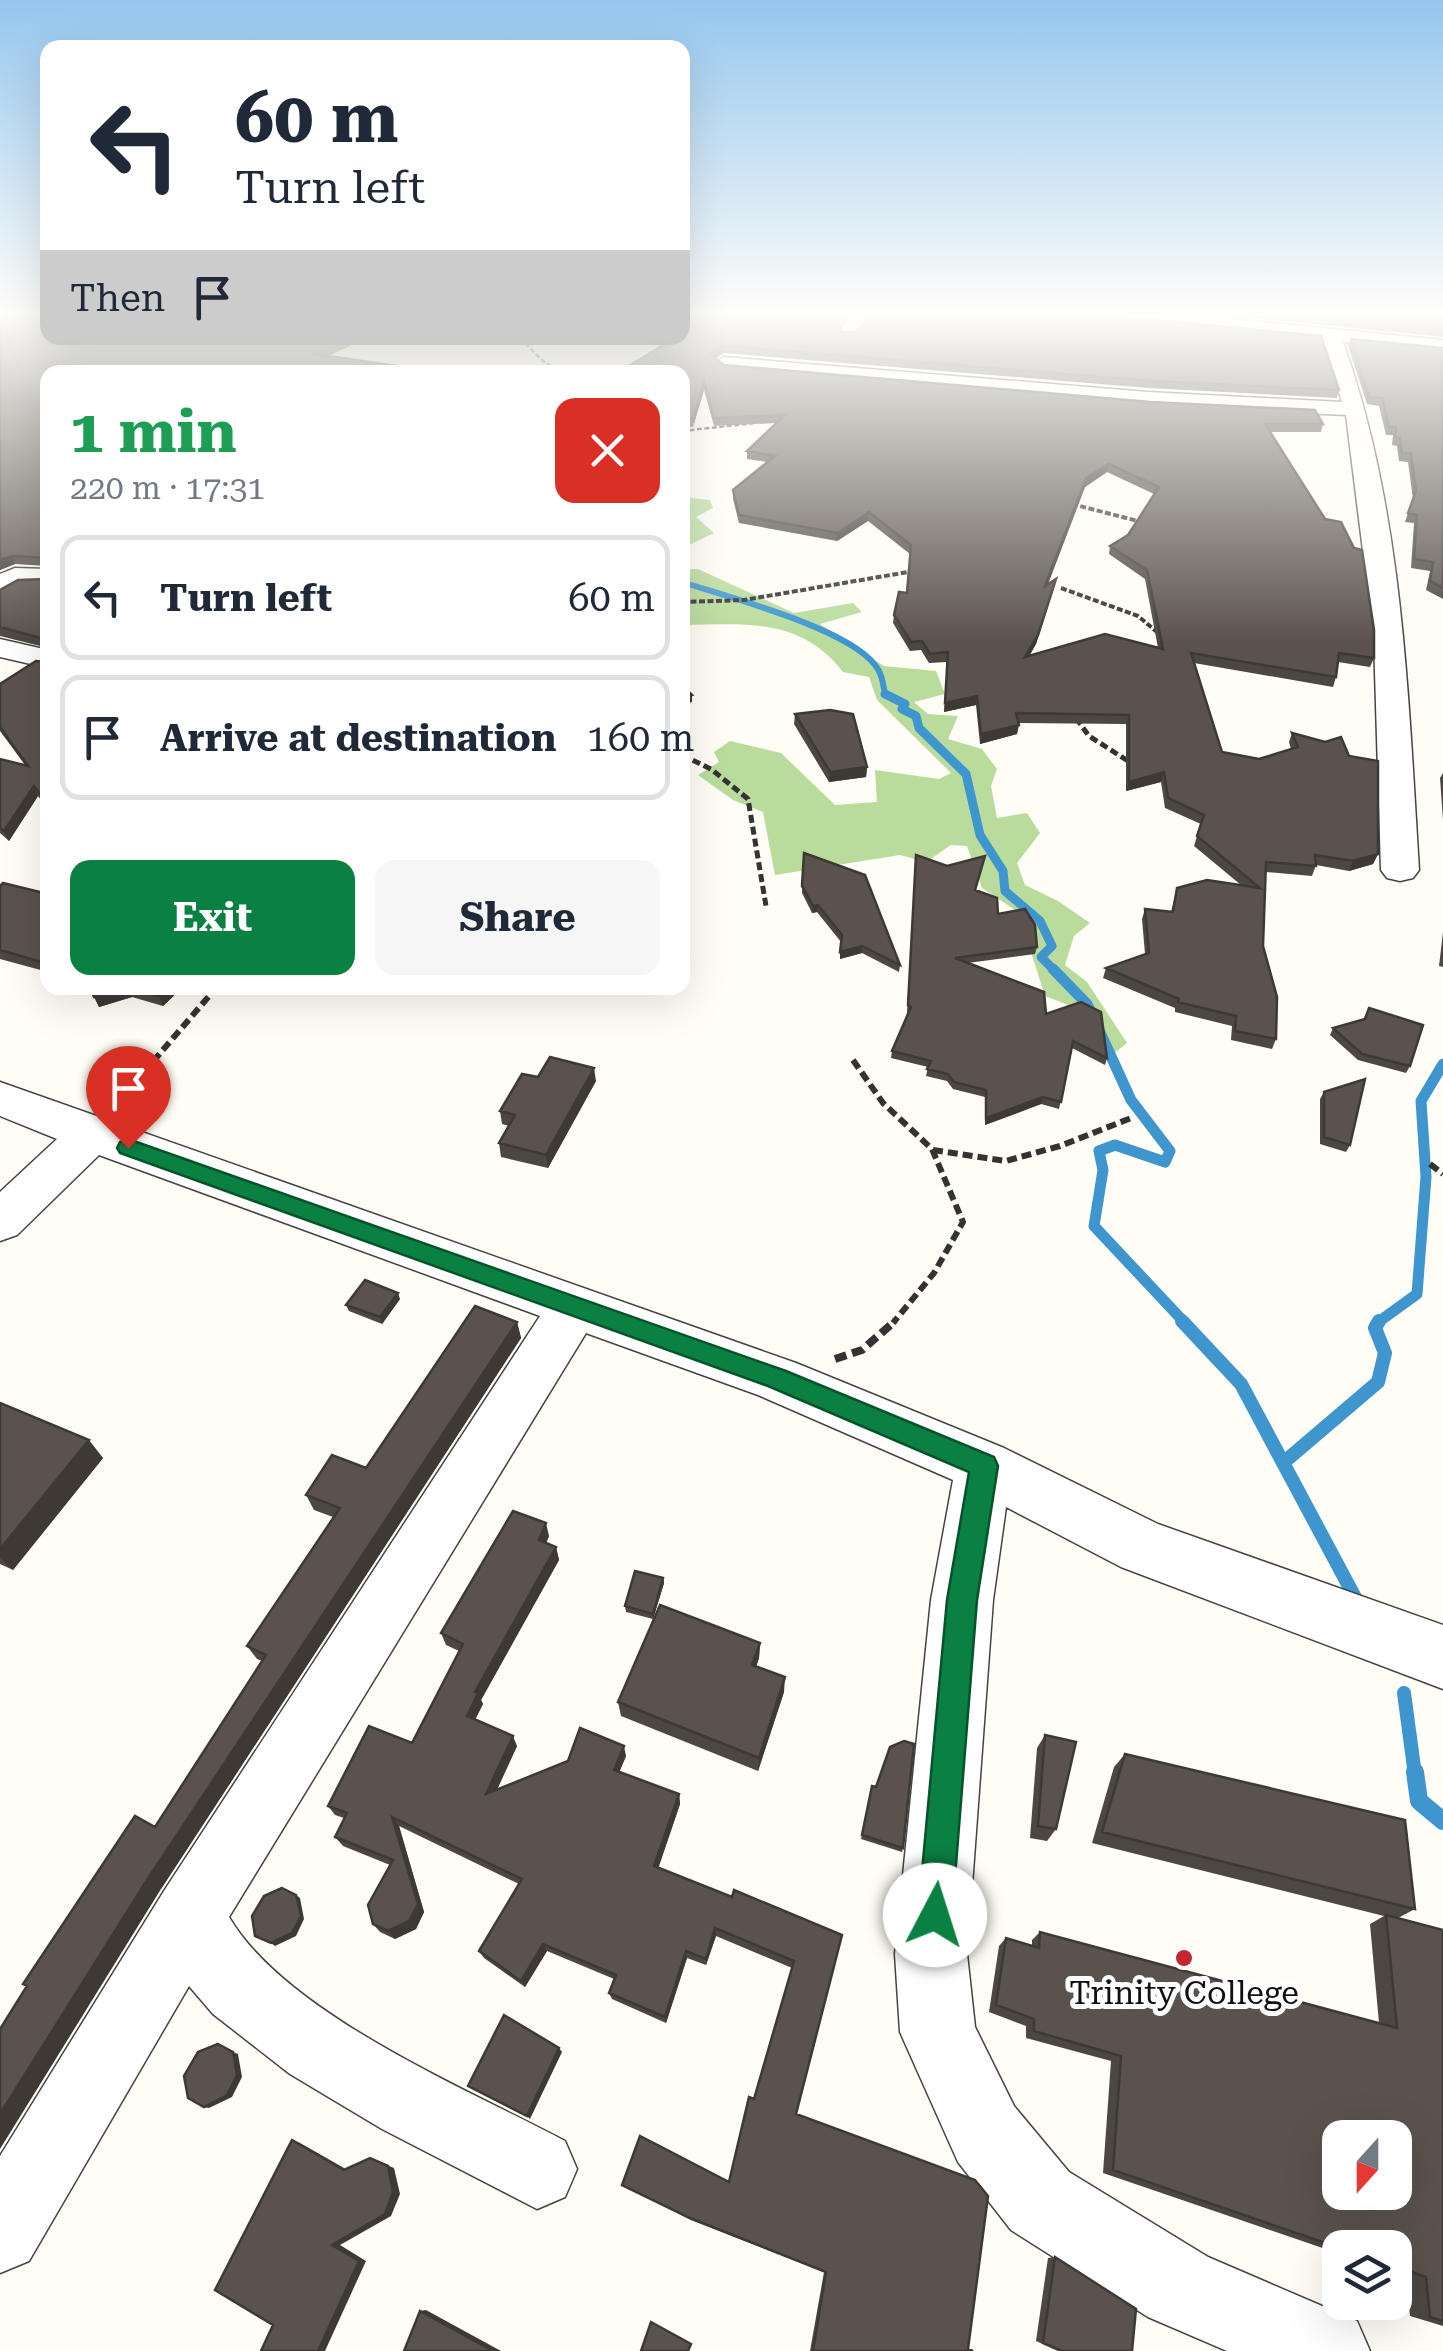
<!DOCTYPE html>
<html lang="en">
<head>
<meta charset="utf-8">
<style>
  body { margin:0; font-family:"Roboto Serif",serif; background:#f6f6f7; color:#1f2937; height:100vh; display:flex; flex-direction:column; font-size:38px; white-space:nowrap }
  * { box-sizing:border-box; margin:0 }
  p { font-size:32px; color:#747a83 }
  .icon { flex:none; width:55px; height:55px; fill:none; stroke:currentColor; stroke-width:2; stroke-linecap:round; stroke-linejoin:round }
  .map { position:relative; flex:1; overflow:hidden }
  .drawer { position:absolute; left:40px; top:365px; width:650px; height:630px; display:flex; flex-direction:column; background:#fff; border-radius:20px; box-shadow:0 10px 40px #0002 }
  .drawer>* { flex:none }
  .banner { position:absolute; left:40px; top:40px; width:650px; height:305px; border-radius:20px; box-shadow:0 10px 40px #0002; background:#fff; color:#1f2937; overflow:hidden }
  .needle { width:65px; rotate:201deg }
  .fabs { position:absolute; left:1322px; top:2120px; display:grid; gap:20px }
  .fabs a { display:grid; place-items:center; width:90px; height:90px; border-radius:20px; background:#fff; box-shadow:0 10px 40px #0002; font-size:50px }
  .pin { position:absolute; display:grid; place-items:center; width:85px; height:85px; color:#fff; margin:-102px -42px; border-radius:50% 50% 50% 0; rotate:-45deg; box-shadow:0 0 10px #0007 }
  .pin .icon { rotate:45deg }
  .me { position:absolute; width:110px; margin:-55px; rotate:5deg; stroke-linejoin:round; filter:drop-shadow(0 0 8px #0008) }
  .turn { display:flex; align-items:center; gap:35px; height:210px; padding:0 30px; font-size:45px }
  .turn .icon { width:130px; height:130px; stroke-width:2.5 }
  .turn b { display:block; font-size:70px; line-height:85px }
  .then { display:flex; align-items:center; height:95px; padding:0 30px; background:#0003; gap:20px; font-size:38px }
  .round { display:grid; place-items:center; flex:none; width:105px; height:105px; border-radius:20px; background:#f6f6f7 }
  .headline { display:flex; align-items:center; justify-content:space-between; height:170px; padding:0 30px }
  h1 { font-size:60px; font-weight:700; line-height:75px; color:#1e9e55 }
  .action { display:flex; gap:20px; margin-top:auto; padding:20px 30px }
  .action a { flex:1; height:115px; border-radius:20px; background:#0b8043; color:#fff; font-size:40px; font-weight:700; line-height:115px; text-align:center }
  .action a+a { background:#f6f6f7; color:#1f2937 }
  ul { padding:0; list-style:none }
  li { display:flex; align-items:center; gap:30px; height:125px; margin:0 20px 15px; padding:0 10px; border:5px solid #e0e1e3; border-radius:20px }
  li div { flex:1 }
  li b { display:block; font-size:38px }
  li em { font-style:normal }
  .map>svg:first-child { display:block }
</style>
</head>
<body>
<div class="map">
<svg width="1443" height="2351" viewBox="0 0 1443 2351">
  <rect width="100%" height="100%" fill="#fffdf5"/>
  <path fill="#b9dc9c" d="M682 484 691 498 710 500 713 508 696 517 714 533 683 548Z
    M682 569H698L794 613 853 603 862 612 820 624 884 666 936 671 945 694 914 702 928 714 958 716 948 739 982 749 997 769 991 786 997 818 1027 813 1040 833 1017 863 1025 885 1058 901 1090 923 1074 936 1065 965 1087 982 1127 1043 1102 1063 1068 1005 1045 996 1018 912 982 888 967 846 951 845 926 862 900 855 775 875 763 812 733 800 698 775 719 762 714 752 730 741 781 753 835 805 877 802 875 770 939 779 951 773 877 700 869 677 843 672C801 617 745 624 683 625Z"/>
  <g fill="none" stroke-linecap="round" stroke-linejoin="round">
    <path stroke="#3f96cf" stroke-width="6" d="M682 582C728 597 847 628 875 665 882 673 883 684 885 694L890 696"/>
    <path stroke="#3f96cf" stroke-width="9" d="M885 694 905 704 902 709 916 716 919 728 966 774 980 835 1003 871 1005 891 1040 921 1052 946 1041 957 1055 971"/>
    <path stroke="#3f96cf" stroke-width="11" d="M1053 969 1087 1004 1131 1100 1170 1151 1165 1162 1115 1145 1099 1151 1103 1170 1094 1226 1185 1323
      M1377 1323 1417 1294 1426 1177 1421 1101 1443 1064"/>
    <path stroke="#3f96cf" stroke-width="14" d="M1182 1321 1241 1384 1358 1603
      M1283 1463 1378 1382 1385 1353 1375 1328 1379 1321
      M1404 1693 1415 1775"/>
    <path stroke="#3f96cf" stroke-width="18" d="M1415 1772 1419 1801 1443 1821"/>
    <defs>
      <path id="minor" d="M852 313H872L856 335H842L839 331Z
        M1106 313H1171L1443 340V352L1343 342C1403 509 1408 694 1419 870L1413 878 1400 881 1387 878 1381 870 1374 639 1346 415 1148 406 724 369 713 363 724 357 1148 392 1342 402 1322 340 1116 319Z
        M15 568 48 569V585H21L0 596V574Z
        M0 639 48 650V668L0 657Z
        M0 1082 796 1363 1004 1448 1158 1524 1443 1625V1689L1121 1567 1006 1507 993 1600 967 1954 975 2027 1014 2106 1069 2172 1208 2257 1357 2321 1370 2351H1227L1148 2317 1011 2230 958 2162 900 2032 895 1954 931 1600 953 1480 758 1395 586 1333 229 1917C286 2014 467 2089 565 2141L577 2169 565 2197 537 2209 382 2129 290 2074 213 2014 189 1986 29 2261 0 2273V2156L164 1891 540 1316 99 1155 17 1235 0 1241V1192L57 1139 0 1116Z"/>
    </defs>
    <use href="#minor" stroke="#444" stroke-width="3"/>
    <path stroke="#333" stroke-width="2.5" stroke-dasharray="5 2.5" stroke-linecap="butt" d="M520 338 544 362 563 372
      M682 431 755 423"/>
    <path stroke="#333" stroke-width="4" stroke-dasharray="6 2.5" stroke-linecap="butt" d="M1072 504 1142 522
      M1061 588 1138 616 1157 632
      M682 602 744 600 914 571"/>
    <path stroke="#333" stroke-width="5" stroke-dasharray="8 4" stroke-linecap="butt" d="M1076 718 1089 736 1128 761
      M682 755 711 769 748 799 766 906"/>
    <path stroke="#333" stroke-width="6" stroke-dasharray="10 5" stroke-linecap="butt" d="M853 1060 883 1103 932 1149 963 1222 934 1273 893 1323
      M114 1107 216 988
      M933 1150 1006 1161 1060 1146 1131 1118
      M1430 1164 1443 1174"/>
    <path stroke="#333" stroke-width="8" stroke-dasharray="12 6" stroke-linecap="butt" d="M835 1359 862 1350 895 1321"/>
    <use href="#minor" fill="#fff" fill-rule="evenodd"/>
  </g>
  <path fill="#4d4742" fill-rule="evenodd" d="M1205 313H1443V337Z
    M0 316 367 338 327 356 48 372V648L0 636V590L47 579V566L15 564 0 570Z
    M1117 316 1339 390 1337 398 1148 388 724 353 715 359 724 365 1323 424 1321 432H1270L1374 658 1370 667 1338 662 1336 677 1333 687 1194 663 1222 752 1259 759 1291 749 1289 742 1292 733 1378 854 1373 864 1349 871 1316 865 1312 876 1266 872 1263 946 1276 1039 1272 1049 1231 1040 1232 1026 1175 1012V1008L1103 978 1106 968 1145 954 1142 919 1145 909 1171 912 1177 888 1241 885 1194 846 1201 824 1165 808 1161 782 1126 791V724L1018 723 1017 734 980 744 976 705 944 712 947 662 929 663 921 650 910 651 893 623 894 615 906 593 910 554 868 521 837 541 739 523 733 499V490L767 462 747 459V451L777 423 714 426 704 390 693 427H686L662 345 636 338H682L839 325 842 332H856ZM1107 472 1154 494 1128 535 1110 546 1109 554 1145 579 1158 648 1029 655 1036 644 1054 588 1048 584 1085 487Z
    M1351 339 1443 348V599L1426 590 1430 571 1411 568 1414 523 1405 522 1413 499 1408 462 1399 461 1397 446 1392 445 1393 435H1386L1379 406 1367 404 1348 346Z
    M48 656V809L38 796 9 841 0 833V759L25 765 0 731V684L47 662Z
    M795 714 867 767 866 777 829 782 794 724Z
    M1443 773V820L1440 778Z
    M804 853 900 965 899 972 862 953 840 959 841 942 817 912 812 913 802 893Z
    M985 856 976 890 998 914 1037 947 1035 954 968 963 1046 1014 1107 1058 1105 1065 1072 1048 1059 1109 1041 1104 985 1125V1097L953 1089 947 1081 926 1076 928 1067 891 1058 892 1051 908 1013 907 1012 916 862 947 866Z
    M0 886 48 894V972L0 959Z
    M1443 932V967L1439 966Z
    M91 988H182L163 1006 132 997 99 1007Z
    M1369 1008 1410 1066 1406 1073 1358 1060 1330 1035 1333 1028 1363 1020Z
    M538 1077 596 1081 548 1168 501 1157 499 1143 509 1126 502 1124 500 1111Z
    M1324 1092 1350 1145 1346 1152 1320 1144V1099Z
    M400 1299 382 1324 349 1311 346 1305Z
    M517 1322 521 1338 161 1889 155 1827 262 1661 257 1659 247 1646 333 1517 314 1510 306 1495 366 1468Z
    M0 1403 103 1458 13 1570 0 1564Z
    M549 1536 546 1543 556 1547 559 1560 481 1700 483 1704 475 1720 517 1746 497 1790 626 1756 619 1772 679 1794 680 1804 658 1868 732 1897 842 1935 796 2114 968 2349 973 2351H810L824 2272 691 2220 622 2185 729 2182 792 1968 716 1936 706 1965 687 1958 666 2023 612 1999 609 1993 614 1979 547 1951 525 1987 484 1958 479 1951 519 1884 399 1826 424 1912 416 1929 395 1939 380 1932 373 1924 390 1865 343 1846 335 1837 344 1818 335 1815 328 1806 412 1743 459 1651 446 1645 441 1633Z
    M663 1578 664 1583 653 1619 626 1612 625 1606Z
    M760 1643 759 1658 756 1666 784 1692 758 1771 621 1716 618 1702Z
    M1045 1735 1056 1829 1047 1841 1030 1838 1037 1748Z
    M1125 1754 1415 1909 1398 1918 1443 1930V2326L1410 2316 1406 2277 1395 2273V2248H1340V2254L1103 2173 1111 2061 1026 2038V2026L989 2012 999 1946 1006 1938 1032 1945V1940L1040 1932 1379 2023 1370 1924 1384 1916 1092 1843 1114 1767Z
    M872 1786 876 1787 903 1848 902 1852 861 1839Z
    M1055 2257 1132 2351H1058L1036 2341 1048 2258Z"/>
  <path fill="#3f3936" d="M844 313H849L836 329V322Z
    M350 338H367L315 362 314 354Z
    M724 346V353L709 362V354Z
    M704 382V390L693 427V419Z
    M1109 464 1107 472 1085 487 1044 594 1045 586 1086 478Z
    M869 512 868 521 837 541 838 533Z
    M12 556 15 564 0 570V560Z
    M1056 579 1036 644 1024 666 1025 657Z
    M692 695V702L682 705V698Z
    M977 696 976 705 944 712 945 703Z
    M1019 725 1017 734 980 744 981 734Z
    M867 767 866 777 829 782 830 772Z
    M1164 772 1161 782 1126 791 1129 782Z
    M34 786 38 796 9 841 4 831Z
    M1378 854 1373 864 1349 871 1353 861Z
    M818 905 817 912 812 913 813 906Z
    M862 946V953L840 959V952Z
    M128 988 132 997 99 1007 94 997Z
    M168 988H182L163 1006 159 996Z
    M594 1068 596 1081 548 1168 546 1155Z
    M1043 1097 1041 1104 985 1125 986 1118Z
    M398 1293 400 1299 382 1324 380 1317Z
    M517 1322 521 1338 161 1889 0 2149V2114L147 1880Z
    M89 1440 103 1458 13 1570 0 1557V1549Z
    M546 1523 549 1536 542 1553 539 1540Z
    M556 1547 559 1560 481 1700 483 1704 471 1727 467 1716 475 1692Z
    M663 1578 664 1583 653 1619V1614Z
    M760 1643 759 1658 752 1680V1665Z
    M785 1677 784 1692 758 1771 759 1758Z
    M513 1736 517 1746 490 1804 486 1794Z
    M624 1746 626 1756 616 1780 614 1770Z
    M679 1794 680 1804 656 1875 654 1866Z
    M392 1817 399 1826 424 1912 416 1929 395 1939 388 1931 409 1921Z
    M296 1895 300 1898 304 1919 296 1936 275 1946 271 1943Z
    M715 1928 716 1936 706 1965V1959Z
    M543 1944 547 1951 525 1987 521 1981Z
    M686 1951 687 1958 666 2023 665 2017Z
    M559 2048 562 2052 530 2119 527 2116Z
    M233 2052 238 2054 242 2077 232 2097 209 2108 204 2107Z
    M292 2140 300 2143 351 2172 344 2170Z
    M370 2158 394 2168 400 2194 391 2216 340 2245 366 2261 325 2351H318L332 2245Z
    M426 2310 501 2351H493L420 2311Z"/>
  <path fill="#5a524d" stroke="#3f3936" stroke-width="2.5" fill-rule="evenodd" d="M8 313H48V338H350L314 354 438 372H48V443L45 445H48V640L0 627V590L18 580 47 579V558L12 556 0 560V316Z
    M682 313H844L836 322 842 332H856L872 313H1112L1117 316 1321 336 1339 390 1150 381 724 346 709 354 724 365 1150 402 1315 410 1323 424H1265L1325 519 1341 522 1354 548 1362 550 1374 630V658L1339 653 1336 677 1191 653 1222 752 1259 759 1298 747 1292 733 1325 742 1341 737 1349 756 1378 761V854L1353 861 1315 855 1316 866 1266 862 1263 946 1277 997 1276 1039 1235 1031 1236 1016 1178 1002 1179 999 1106 968 1149 953 1145 909 1173 912 1177 888 1207 880 1260 888 1197 836 1204 815 1168 798 1164 772 1129 782V715L1016 713 1019 725 981 734 977 696 945 703 948 652 930 654 922 641 911 642 894 615 899 592 907 593 911 545 869 512 838 533 739 515 733 490 775 456 747 451 785 415 714 418 704 382 693 419H686L682 422V372H619L670 341 660 338H682ZM1109 464 1159 487 1128 535 1110 546 1147 570 1163 649 1105 634 1025 657 1038 635 1056 579 1045 586 1086 478Z
    M1274 313H1443V330Z
    M1351 339 1443 348V588L1430 581 1433 562 1414 559 1417 515 1408 513 1416 491 1411 454 1402 453 1400 438 1395 437 1396 427H1389L1382 398 1369 397Z
    M48 656V805L34 786 4 831 0 828V759L28 766 0 727V684L36 661 47 662Z
    M682 686 692 695 682 698Z
    M830 710 853 714 867 767 830 772 795 714Z
    M804 853 865 875 900 965 862 946 840 952 842 935 818 905 813 906 802 886Z
    M916 855 947 866 985 856 975 890 997 898 998 914 1025 909 1035 925 1037 947 955 958 1044 992 1046 1014 1081 1002 1101 1012 1107 1058 1073 1041 1061 1102 1043 1097 986 1118V1090L954 1082 948 1074 927 1069 931 1061 892 1051 911 1007 908 1005Z
    M3 883 48 894V964L0 950V886Z
    M91 988H125L94 997Z
    M129 988H168L159 996Z
    M1369 1008 1423 1025 1410 1066 1362 1054 1333 1028 1365 1019Z
    M550 1057 594 1068 546 1155 499 1143 515 1115 500 1111 522 1074 538 1077Z
    M1365 1079 1350 1145 1324 1137V1092Z
    M365 1280 398 1293 380 1317 346 1305Z
    M475 1306 517 1322 147 1880 0 2114V2029L27 1986 23 1984 135 1816 155 1827 266 1655 247 1646 340 1508 306 1495 332 1455 366 1468Z
    M0 1403 89 1440 0 1549Z
    M513 1511 546 1523 539 1540 556 1547 475 1692 478 1693 467 1716 513 1736 486 1794 568 1761 580 1728 624 1746 614 1770 679 1794 654 1866 732 1897 734 1890 842 1935 796 2114 975 2180 988 2196 968 2349 973 2351H813L826 2272 690 2218 622 2185 640 2136 729 2182 749 2097 754 2099 794 1961 715 1928 706 1959 686 1951 665 2017 609 1993 616 1975 543 1944 521 1981 479 1951 522 1879 392 1817 418 1904 409 1921 388 1931 373 1924 368 1905 393 1860 335 1837 347 1813 328 1806 369 1726 412 1743 463 1644 441 1633Z
    M635 1571 663 1578 653 1614 625 1606Z
    M660 1605 760 1643 752 1665 785 1677 759 1758 618 1702Z
    M1045 1735 1076 1742 1056 1829 1038 1826Z
    M904 1741 914 1744 903 1848 862 1835 872 1786 876 1787 890 1747Z
    M1125 1754 1405 1820 1415 1909 1102 1832Z
    M282 1888 296 1895 301 1916 292 1933 271 1943 255 1936 252 1916 264 1896Z
    M1386 1915 1443 1930V2321L1430 2317 1426 2277 1395 2266V2248H1340L1113 2170 1121 2056 1034 2031V2019L996 2005 1006 1938 1039 1948 1040 1932 1397 2028ZM1340 2138H1395V2192H1340Z
    M504 2015 559 2048 527 2116 468 2086Z
    M218 2044 233 2052 237 2075 227 2095 204 2107 188 2098 184 2076 198 2052Z
    M292 2140 344 2170 370 2158 388 2166 393 2192 385 2214 332 2245 359 2261 318 2351H261L273 2325 215 2290Z
    M1055 2257 1136 2309 1132 2351H1062L1043 2343Z
    M420 2311 493 2351H404Z
    M651 2322 691 2344 688 2351H641Z"/>
  <linearGradient id="sky" x2="0" y2="1"><stop stop-color="#95c6ee"/><stop offset="0.49" stop-color="#fffefa"/><stop offset="1" stop-color="#fffefa" stop-opacity="0"/></linearGradient>
  <rect width="1443" height="642" fill="url(#sky)"/>
  <path fill="#0b8043" stroke="#07532c" stroke-width="2.5" d="M128 1139 786 1371 994 1457 998 1466 977 1600 952 1915 947 1927 935 1932 923 1927 918 1915 947 1600 969 1472 768 1386 120 1153 117 1148 120 1142Z"/>
  <circle fill="#c4262e" stroke="#fff" stroke-width="4" cx="1184" cy="1958" r="10"/>
  <g text-anchor="middle" stroke-width="10" stroke-linejoin="round" paint-order="stroke">
    <g font-size="32" fill="#111" stroke="#fff">
      <text x="1184" y="2004">Trinity College</text>
    </g>
  </g>
</svg>
<div class="fabs">
<a><svg class="needle" viewBox="-14 -14 28 28"><path d="M0-13l5 13h-10z" fill="#e53935"/><path d="M0 13l5-13h-10z" fill="#747a83"/></svg></a>
<a><svg class="icon" aria-label="layers" viewBox="0 0 24 24"><path d="M12 4l9 5-9 5-9-5zM3 14l9 5 9-5"/></svg></a>
</div>
<div class="pin" style="left:128px;top:1148px;background:#d93025"><svg class="icon" aria-label="arrive" viewBox="0 0 24 24"><path d="M6 21V4h12l-3 4 3 4H6"/></svg></div>
<svg class="me" style="left:935px;top:1915px" viewBox="-20 -20 40 40"><circle r="19" fill="#fff"/><path d="M0-13L10 11 0 6-10 11z" fill="#0b8043"/></svg>
<div class="banner">
<div class="turn"><svg class="icon" aria-label="left" viewBox="0 0 24 24"><path d="M17 20v-9H6M10 6l-5 5 5 5"/></svg><div><b>60 m</b>Turn left</div></div>
<div class="then">Then<svg class="icon" aria-label="arrive" viewBox="0 0 24 24"><path d="M6 21V4h12l-3 4 3 4H6"/></svg></div>
</div>
<section class="drawer">
<div class="headline"><div><h1>1 min</h1><p>220 m · 17:31</p></div><a class="round" style="background:#d93025;color:#fff"><svg class="icon" aria-label="close" viewBox="0 0 24 24"><path d="M6 6l12 12M18 6L6 18"/></svg></a></div>
<ul>
<li><svg class="icon" aria-label="left" viewBox="0 0 24 24"><path d="M17 20v-9H6M10 6l-5 5 5 5"/></svg><div><b>Turn left</b></div><em>60 m</em></li>
<li><svg class="icon" aria-label="arrive" viewBox="0 0 24 24"><path d="M6 21V4h12l-3 4 3 4H6"/></svg><div><b>Arrive at destination</b></div><em>160 m</em></li>
</ul>
<div class="action"><a>Exit</a><a>Share</a></div>
</section>
</div>
</body>
</html>
